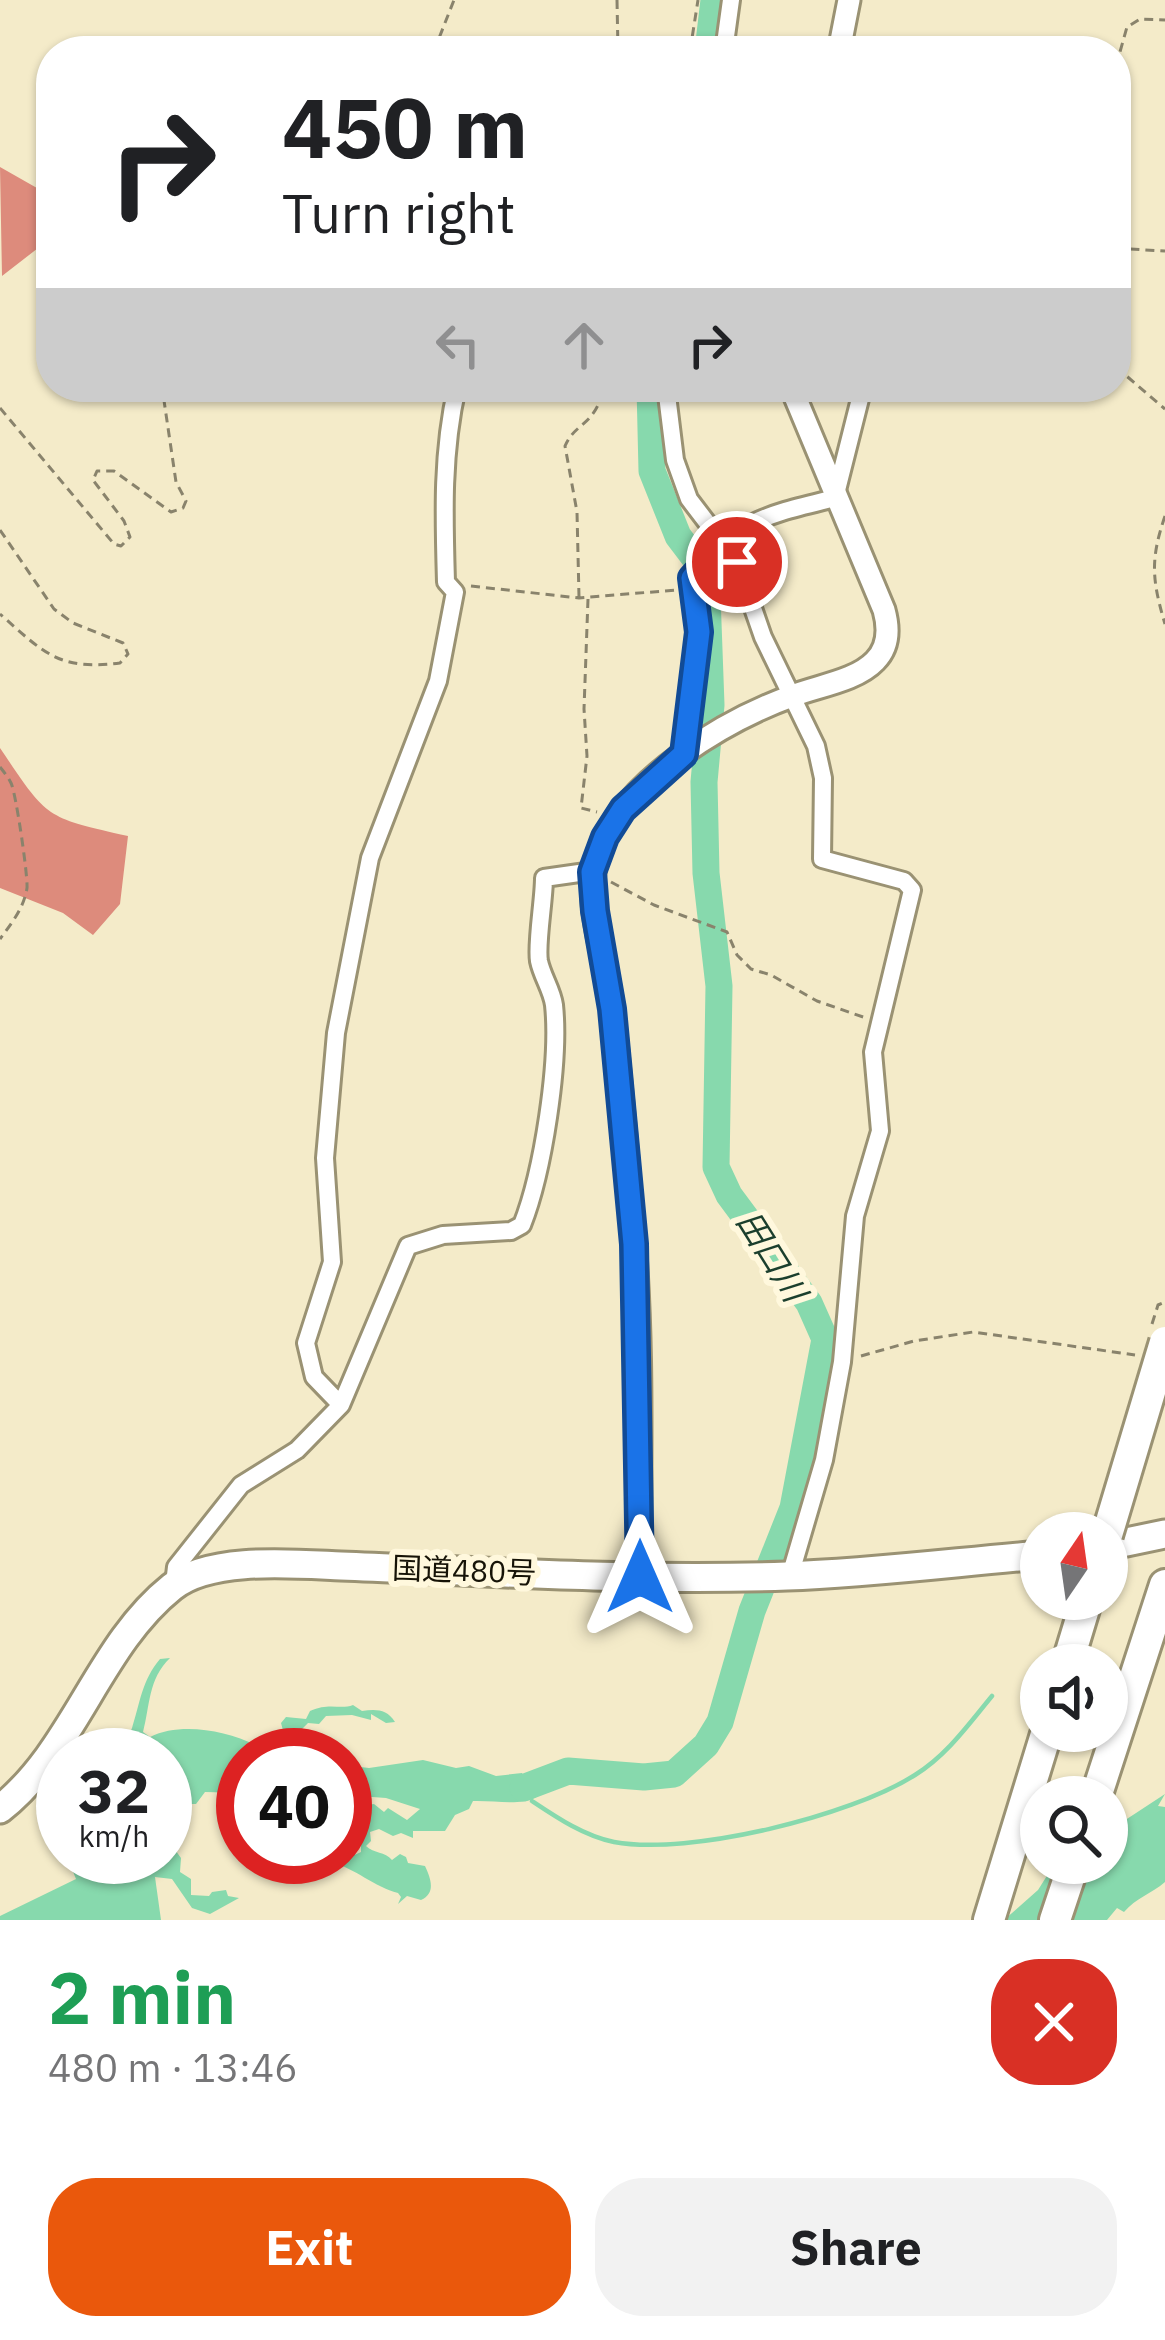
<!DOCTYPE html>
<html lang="en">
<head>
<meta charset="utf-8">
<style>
  body { margin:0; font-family:"IBM Plex Sans","Noto Sans JP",sans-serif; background:#f2f2f2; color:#202124; height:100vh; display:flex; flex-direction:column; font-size:45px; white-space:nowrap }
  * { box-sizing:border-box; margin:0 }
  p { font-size:39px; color:#757577 }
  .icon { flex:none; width:66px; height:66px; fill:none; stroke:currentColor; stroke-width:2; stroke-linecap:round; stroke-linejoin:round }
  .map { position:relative; height:1920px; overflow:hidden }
  .drawer { display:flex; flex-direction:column; background:#fff; flex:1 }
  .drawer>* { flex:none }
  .top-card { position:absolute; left:36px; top:36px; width:1095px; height:366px; border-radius:48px; box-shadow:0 3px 9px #0004; background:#fff; color:#202124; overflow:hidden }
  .needle { width:78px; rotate:13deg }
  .tools { position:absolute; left:1020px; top:1512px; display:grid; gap:24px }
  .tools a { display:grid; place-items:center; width:108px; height:108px; border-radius:50%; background:#fff; box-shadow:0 3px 9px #0004; font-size:60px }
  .speed { position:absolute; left:36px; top:1728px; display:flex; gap:24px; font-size:60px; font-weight:700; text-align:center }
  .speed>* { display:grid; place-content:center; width:156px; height:156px; border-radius:50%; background:#fff; box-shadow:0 3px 9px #0004; line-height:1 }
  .speed small { font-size:30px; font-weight:400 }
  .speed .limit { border:18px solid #d22; background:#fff; color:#111 }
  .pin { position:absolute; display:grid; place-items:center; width:102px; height:102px; color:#fff; margin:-51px; border:6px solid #fff; border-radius:50%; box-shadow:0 3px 12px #0007 }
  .me { position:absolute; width:132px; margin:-66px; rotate:0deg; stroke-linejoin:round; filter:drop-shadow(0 0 9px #0008) }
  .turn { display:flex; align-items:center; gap:42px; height:252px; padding:0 48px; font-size:54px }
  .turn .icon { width:156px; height:156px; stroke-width:2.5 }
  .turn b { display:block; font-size:84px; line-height:102px }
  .lanes { display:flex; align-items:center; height:114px; padding:0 48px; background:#0003; justify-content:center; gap:60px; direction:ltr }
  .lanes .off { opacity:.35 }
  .round { display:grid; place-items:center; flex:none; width:126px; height:126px; border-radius:48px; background:#f2f2f2 }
  .overview { display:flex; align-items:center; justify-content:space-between; height:204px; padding:0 48px }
  h1 { font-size:72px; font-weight:800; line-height:90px; color:#1e9e55 }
  .button { display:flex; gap:24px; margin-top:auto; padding:24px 48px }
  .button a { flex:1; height:138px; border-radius:48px; background:#ea580c; color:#fff; font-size:48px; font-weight:800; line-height:138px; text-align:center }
  .button a+a { background:#f2f2f2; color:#202124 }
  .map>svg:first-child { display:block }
</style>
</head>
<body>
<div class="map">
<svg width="1165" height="1920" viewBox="0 0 1165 1920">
  <rect width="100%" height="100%" fill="#f4ebc9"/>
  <path fill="#dd8b7c" d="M0 167 51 196V238L2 276Z
    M0 748C48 819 44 817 128 836L120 904 93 935 63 913 0 888Z"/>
  <path fill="#87d9ad" d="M170 1658C148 1679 150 1706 143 1732L150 1737C185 1720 237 1733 269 1752L284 1734 281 1723 286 1717 306 1719 310 1711C330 1702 340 1710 353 1705L362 1711C376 1709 387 1709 395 1722L386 1723 371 1714V1720L352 1715 326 1716 319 1724 308 1723 301 1730 291 1729 294 1736 285 1739 289 1747H281L278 1755H243V1793L205 1792 196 1804H190L177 1816 173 1847 181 1858 180 1872 191 1879V1895L209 1896 212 1892 226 1890 228 1896 239 1898 210 1914 192 1908 172 1879 155 1877 161 1920H0V1916L76 1879 67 1857H165V1755H117C122 1745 129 1738 132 1728 140 1703 142 1680 160 1659Z
    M423 1760 456 1768 469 1766 496 1776 522 1773 525 1778H530L533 1770 553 1768 555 1772C542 1813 508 1800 473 1801L469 1809 455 1815 445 1831H413V1838L401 1833 393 1836 379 1829 370 1832 371 1841 366 1846C374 1854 385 1851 392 1860L400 1854 406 1857 408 1863 425 1866C431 1879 436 1893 421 1900L407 1896 398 1904 401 1897 398 1893C375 1887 354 1868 333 1863L331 1857H345V1853L350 1857 361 1852V1843L357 1845 353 1839 345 1845 348 1832 345 1808 374 1804 384 1812 388 1808 407 1820 420 1809 386 1798 345 1795V1771L352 1766 369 1768Z
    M1165 1794 1158 1806 1165 1807V1882C1151 1894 1136 1898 1124 1912L1117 1908 1107 1920H1004L1038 1890 1055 1863H1107V1832Z"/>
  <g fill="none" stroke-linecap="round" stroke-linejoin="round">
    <path stroke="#87d9ad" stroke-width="4.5" d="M532 1801C556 1817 584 1836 614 1842 689 1856 851 1816 915 1775 947 1755 968 1725 992 1696"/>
    <path stroke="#87d9ad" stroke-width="27" d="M708 51 714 0
      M523 1788 568 1771 644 1777 674 1774 706 1745 720 1722 752 1611 793 1508 825 1339 809 1303 729 1195 716 1167 719 986 706 873 704 782 711 705 707 595 697 561 678 536 652 471 650 387"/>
    <defs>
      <path id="minor" d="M724 51 731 0
        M666 387 675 460 689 499 737 562 763 637 816 746 823 778 822 859 904 881 912 890 873 1052 880 1131 855 1216 842 1362 824 1460 790 1576
        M684 755 699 632 692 578C737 519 767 515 835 498L863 387
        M341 1405 314 1377 306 1343 332 1262 325 1158 336 1033 370 858 438 681 455 592 446 582C444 515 442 452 457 387
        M174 1584 176 1567 241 1485 297 1450 341 1405 408 1246 443 1235 511 1231 522 1225C543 1172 560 1062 554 1005 552 990 542 976 539 961 536 944 544 900 544 878L593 871"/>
      <path id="tertiary" d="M839 51 849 0
        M640 1577C639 1465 643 1352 634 1240 627 1162 621 1083 612 1005 606 955 581 902 599 852 624 780 724 721 792 696 817 686 856 681 875 661 889 647 889 628 884 610L791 387"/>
      <path id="trunk" d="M1107 1546 1165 1534
        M0 1809C75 1750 98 1646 172 1587 210 1556 295 1564 341 1566 489 1572 638 1581 787 1576 871 1573 957 1562 1041 1555"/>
      <path id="motorway" d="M1067 1665 1087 1599
        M1096 1797 1165 1585
        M989 1920 1047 1731
        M1055 1920 1074 1863"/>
    </defs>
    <use href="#minor" stroke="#9a9273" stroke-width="22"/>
    <use href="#tertiary" stroke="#9a9273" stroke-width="27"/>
    <use href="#trunk" stroke="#9a9273" stroke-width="33"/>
    <use href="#motorway" stroke="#9a9273" stroke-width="36"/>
    <path stroke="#89836c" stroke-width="3" stroke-dasharray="9 6" stroke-linecap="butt" d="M617 0 618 51
      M434 51 454 0
      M690 51 698 0
      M1116 66 1127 27 1140 19 1165 20
      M1116 253 1129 249 1165 251
      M1116 367 1165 409
      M0 408 114 544 121 546 130 537 124 521 93 480 97 471H114L171 512 183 508 186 501 176 482 162 387
      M1165 516C1150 560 1152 580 1165 624
      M0 530 54 609 73 623 123 643 128 654 120 663C59 671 44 653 0 614
      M471 586 579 598 676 590
      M579 597 577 512 565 446C576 421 595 427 604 387
      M588 599 584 709 587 756 581 808 597 812
      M0 767C4 772 8 777 11 783 16 793 28 876 27 888 24 908 11 924 0 939
      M611 882 654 905 727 932 737 955 751 969 771 975 817 1001 866 1018
      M1152 1324 1158 1305 1165 1302
      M861 1356 914 1341 973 1332 1135 1355"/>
    <use href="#minor" stroke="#fff" stroke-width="16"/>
    <use href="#tertiary" stroke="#fff" stroke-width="21"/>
    <use href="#trunk" stroke="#fff" stroke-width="27"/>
    <use href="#motorway" stroke="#fff" stroke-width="30"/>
    <defs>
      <path id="motorway-bridge" d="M1107 1535 1165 1342"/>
    </defs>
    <use href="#motorway-bridge" stroke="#9a9273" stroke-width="36" stroke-linecap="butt"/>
    <use href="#motorway-bridge" stroke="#fff" stroke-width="30"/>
  </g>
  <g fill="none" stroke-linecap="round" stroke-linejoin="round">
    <defs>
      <path id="route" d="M640 1577 634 1244 612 1009 595 911 592 872 605 837 623 809 684 754 699 632 692 578 722 545 737 562"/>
    </defs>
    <use href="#route" stroke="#114b97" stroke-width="30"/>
    <use href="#route" stroke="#1a73e8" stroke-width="21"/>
  </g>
  <g text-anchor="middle" stroke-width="12" stroke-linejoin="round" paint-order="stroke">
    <g font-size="30" fill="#161307" stroke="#fff8dd">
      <text transform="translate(464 1571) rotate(2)" y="10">国道480号</text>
    </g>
    <g font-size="33" font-style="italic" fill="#1b3f2d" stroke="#fff8dd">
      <text transform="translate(772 1256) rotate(58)" y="12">田口川</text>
    </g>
  </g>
</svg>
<div class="tools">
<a><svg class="needle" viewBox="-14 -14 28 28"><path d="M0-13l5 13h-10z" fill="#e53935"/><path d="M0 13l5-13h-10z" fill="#757577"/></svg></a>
<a><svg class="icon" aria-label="sound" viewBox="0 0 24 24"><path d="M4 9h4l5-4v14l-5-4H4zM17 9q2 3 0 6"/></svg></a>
<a><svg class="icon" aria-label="search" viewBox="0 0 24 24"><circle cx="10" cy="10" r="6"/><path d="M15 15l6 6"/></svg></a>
</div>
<div class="speed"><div>32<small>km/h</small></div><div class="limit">40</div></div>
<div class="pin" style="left:737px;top:562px;background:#d93025"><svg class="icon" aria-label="arrive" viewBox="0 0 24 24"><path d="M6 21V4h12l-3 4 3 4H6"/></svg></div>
<svg class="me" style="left:640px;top:1577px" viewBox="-20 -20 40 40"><path d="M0-17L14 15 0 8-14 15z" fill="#1a73e8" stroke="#fff" stroke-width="4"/></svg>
<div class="top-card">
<div class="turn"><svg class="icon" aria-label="right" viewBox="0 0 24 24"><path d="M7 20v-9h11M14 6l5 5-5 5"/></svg><div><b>450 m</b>Turn right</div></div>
<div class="lanes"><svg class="icon off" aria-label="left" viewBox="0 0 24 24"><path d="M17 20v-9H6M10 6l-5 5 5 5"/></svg><svg class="icon off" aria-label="ahead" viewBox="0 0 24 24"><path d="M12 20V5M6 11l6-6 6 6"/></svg><svg class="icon" aria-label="right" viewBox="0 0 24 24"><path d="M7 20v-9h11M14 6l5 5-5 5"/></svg></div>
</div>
</div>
<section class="drawer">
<div class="overview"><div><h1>2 min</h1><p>480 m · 13:46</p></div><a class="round" style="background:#d93025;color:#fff"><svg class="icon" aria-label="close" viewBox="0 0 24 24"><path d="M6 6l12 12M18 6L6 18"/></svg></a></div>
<div class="button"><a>Exit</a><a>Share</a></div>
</section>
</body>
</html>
